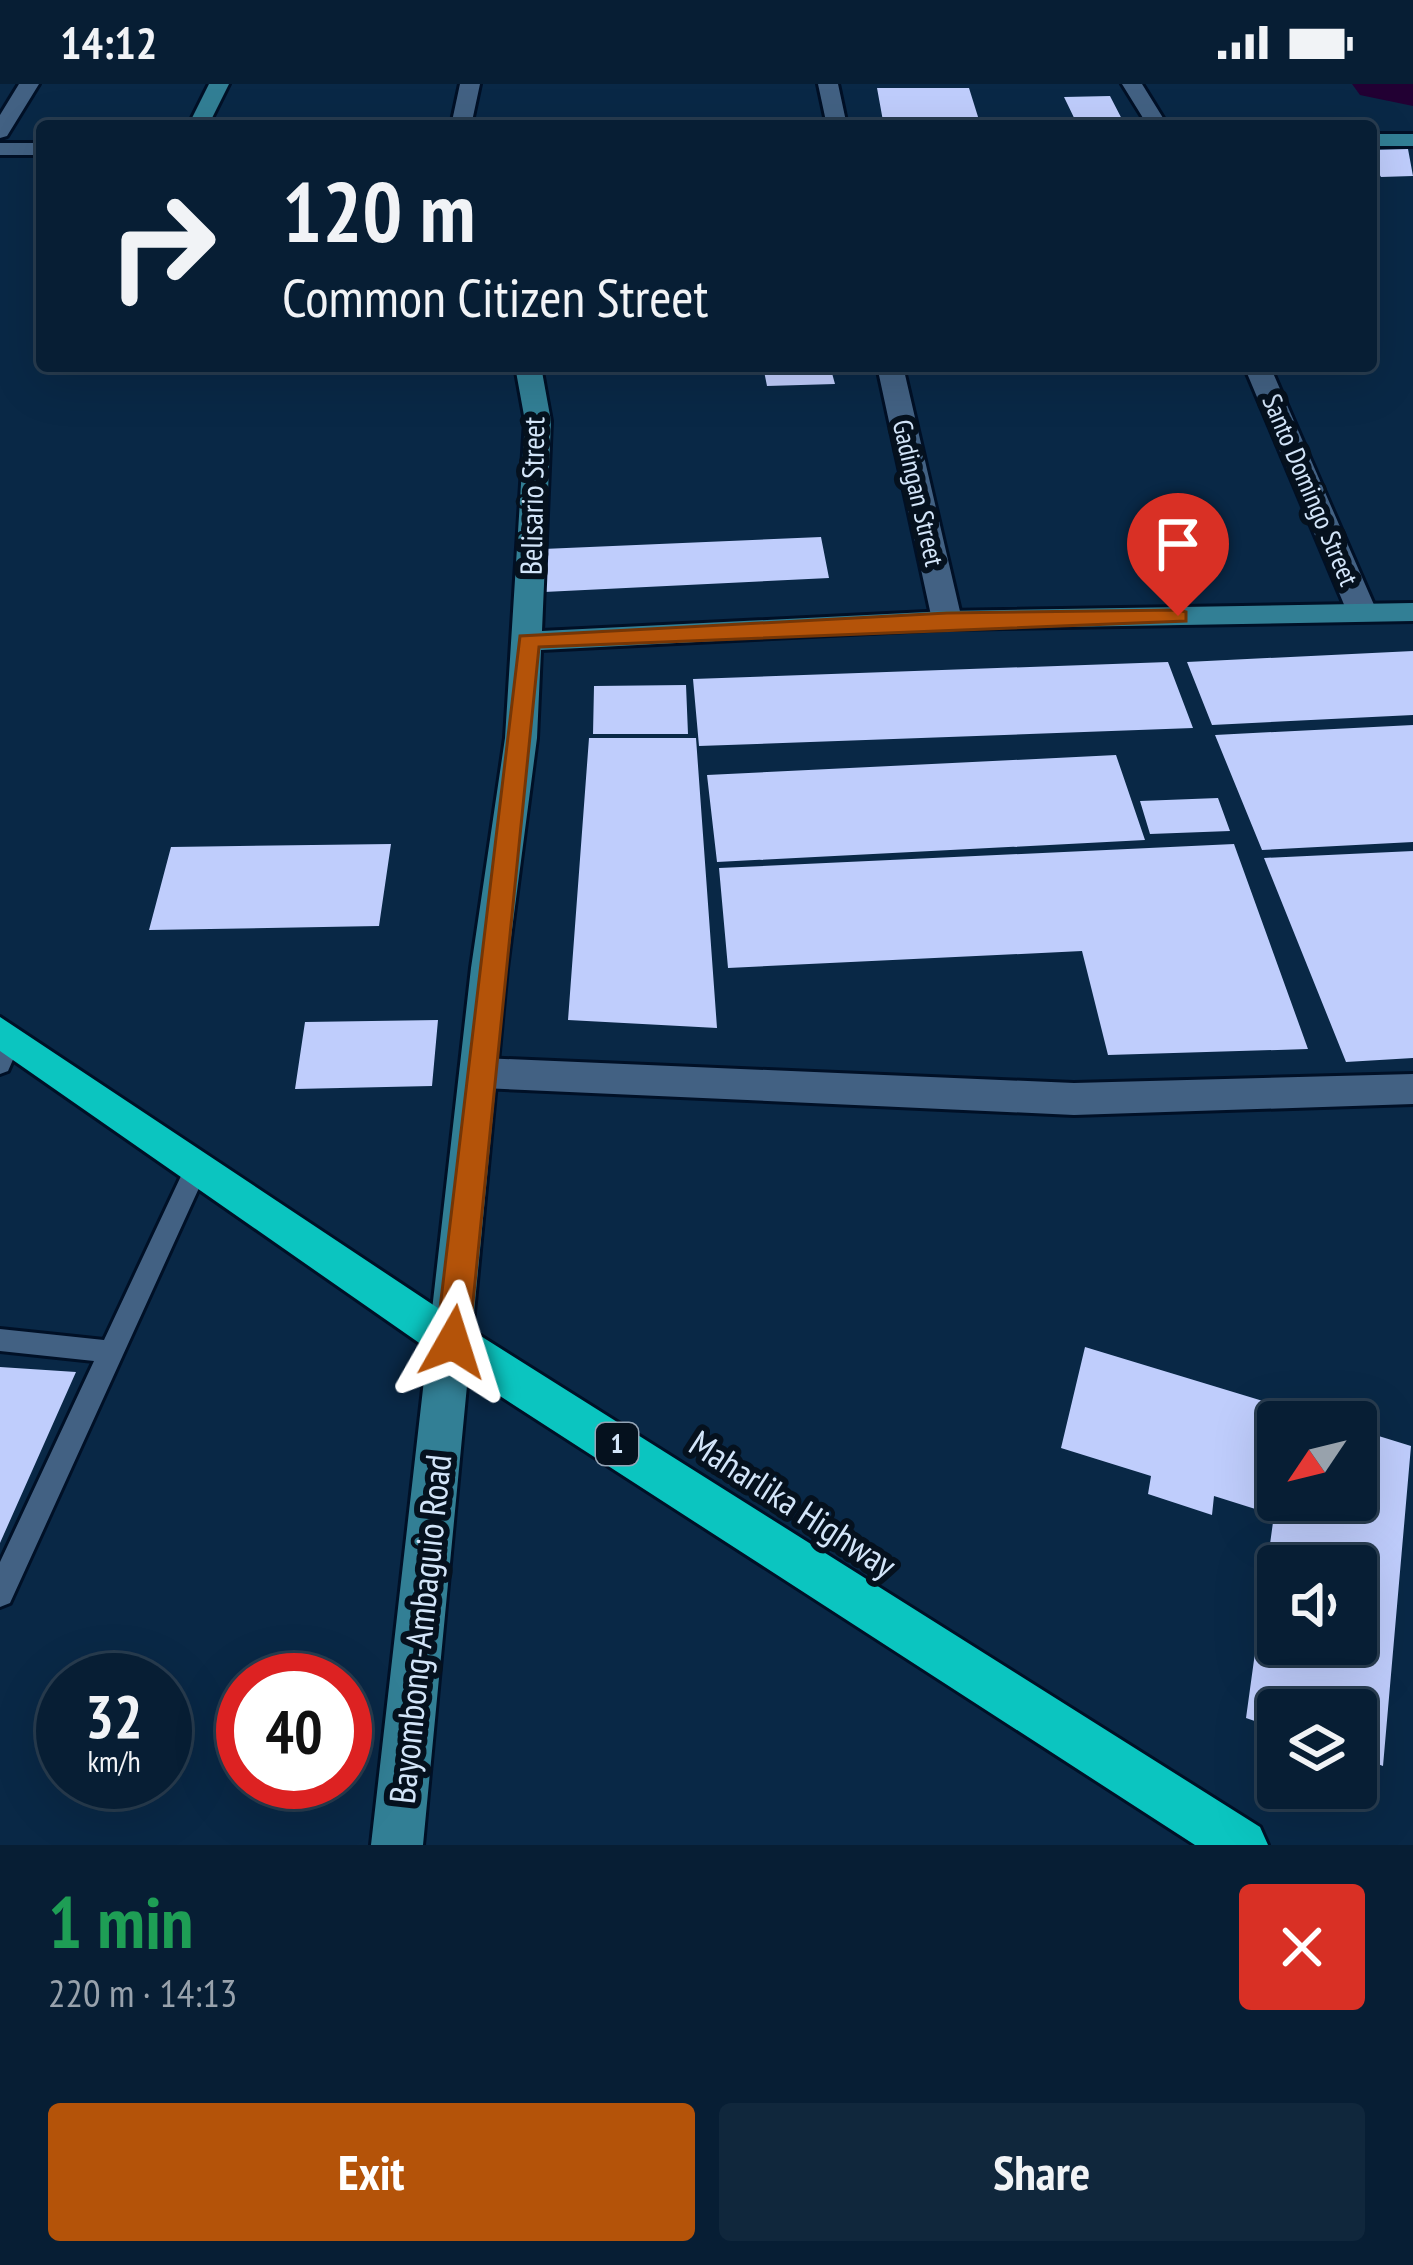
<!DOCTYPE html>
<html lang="en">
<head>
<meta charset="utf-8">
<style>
  body { margin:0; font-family:"PT Sans Narrow",sans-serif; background:#10273c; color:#f1f3f6; height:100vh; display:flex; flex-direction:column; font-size:45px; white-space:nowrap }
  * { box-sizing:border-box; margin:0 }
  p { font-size:39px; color:#98a2ac }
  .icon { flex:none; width:66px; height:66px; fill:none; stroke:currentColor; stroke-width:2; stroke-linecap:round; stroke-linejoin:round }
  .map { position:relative; height:1761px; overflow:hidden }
  .side { display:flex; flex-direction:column; background:#071e34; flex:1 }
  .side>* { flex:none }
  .hud { position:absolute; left:36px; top:36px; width:1341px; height:252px; border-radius:12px; box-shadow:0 12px 48px #0002,0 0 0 3px #283c4f; background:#071e34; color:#f1f3f6; overflow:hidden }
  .needle { width:78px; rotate:235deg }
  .fabs { position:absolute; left:1257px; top:1317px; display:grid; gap:24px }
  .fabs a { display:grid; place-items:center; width:120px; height:120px; border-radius:12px; background:#071e34; box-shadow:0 12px 48px #0002,0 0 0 3px #283c4f; font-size:60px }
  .speed { position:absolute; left:36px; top:1569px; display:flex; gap:24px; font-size:60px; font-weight:700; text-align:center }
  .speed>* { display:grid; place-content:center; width:156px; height:156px; border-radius:50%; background:#071e34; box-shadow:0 12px 48px #0002,0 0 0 3px #283c4f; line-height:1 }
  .speed small { font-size:30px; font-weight:400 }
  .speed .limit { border:18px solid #d22; background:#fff; color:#111 }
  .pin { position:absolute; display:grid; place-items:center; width:102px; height:102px; color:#fff; margin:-123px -51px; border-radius:50% 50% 50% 0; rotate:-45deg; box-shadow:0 0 12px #0007 }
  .pin .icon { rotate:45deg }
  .me { position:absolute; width:132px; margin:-66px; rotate:6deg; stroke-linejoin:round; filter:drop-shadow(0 0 9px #0008) }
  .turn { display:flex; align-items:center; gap:42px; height:252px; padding:0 48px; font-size:54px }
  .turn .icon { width:156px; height:156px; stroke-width:2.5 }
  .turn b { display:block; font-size:84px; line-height:102px }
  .round { display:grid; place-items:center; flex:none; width:126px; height:126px; border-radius:12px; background:#10273c }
  .summary { display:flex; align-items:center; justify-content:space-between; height:204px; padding:0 48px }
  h1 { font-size:72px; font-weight:700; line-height:90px; color:#1e9e55 }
  .action { display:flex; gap:24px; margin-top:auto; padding:24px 48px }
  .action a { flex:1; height:138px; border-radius:12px; background:#b45309; color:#fff; font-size:48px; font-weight:700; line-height:138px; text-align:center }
  .action a+a { background:#10273c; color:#f1f3f6 }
  .status { display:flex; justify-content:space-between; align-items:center; height:84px; padding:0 60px; background:#071e34; direction:ltr }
  .status svg { height:33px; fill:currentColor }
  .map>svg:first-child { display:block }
</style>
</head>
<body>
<div class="status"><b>14:12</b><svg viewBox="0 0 49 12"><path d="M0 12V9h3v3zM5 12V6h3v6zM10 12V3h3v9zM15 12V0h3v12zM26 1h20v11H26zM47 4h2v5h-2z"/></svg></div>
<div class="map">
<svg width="1413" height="1761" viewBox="0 0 1413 1761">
  <rect width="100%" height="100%" fill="#092846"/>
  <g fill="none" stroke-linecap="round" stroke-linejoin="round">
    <path fill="#203" fill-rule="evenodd" d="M1352 0H1413V22L1360 11Z"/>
  </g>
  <path fill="#bfcdfc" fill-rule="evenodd" d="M877 4H969L979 36 883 37Z
    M1110 12 1125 41 1078 42 1064 13Z
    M1408 65 1413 92 1381 93 1371 77V66Z
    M763 282H830L835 300 767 302Z
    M821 453 829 494 544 508 543 465Z
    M1413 567V631L1212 641 1187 578Z
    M1168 578 1193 644 699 662 693 595Z
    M686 601 688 650H593L594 602Z
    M1413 641V758L1262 766 1215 651Z
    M589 654H696L717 944 568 936Z
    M1116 671 1145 756 717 778 707 691Z
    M1218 714 1230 747 1150 750 1140 717Z
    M391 760 379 842 149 846 171 763Z
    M1234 760 1308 965 1108 971 1082 867 728 884 719 784Z
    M1413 767V974L1346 978 1264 774Z
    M438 936 432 1002 295 1005 305 938Z
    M1085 1263 1329 1337 1278 1338V1416H1356V1345L1411 1362 1383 1682 1356 1672V1626H1278V1645L1246 1634 1274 1431 1214 1412 1212 1431 1148 1410 1151 1392 1061 1364ZM1278 1482H1356V1560H1278Z
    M0 1283 76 1288 0 1459Z"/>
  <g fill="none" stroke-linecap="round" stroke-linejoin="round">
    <defs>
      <path id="lane" d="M11 946 19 949 22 955 8 987 0 990V955L3 949Z
        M197 1072 205 1075 209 1082 10 1519 0 1523V1478L94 1277 0 1267V1245L104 1256 189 1075Z"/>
      <path id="street" d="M19 0H39L7 52 0 54V31Z
        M460 0H480L471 42H451Z
        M818 0H838L847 42H827Z
        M1122 0H1142L1168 42H1148Z
        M0 59H42V71H0Z
        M877 282H903L962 536 958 543H936L932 536Z
        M1244 282H1270L1378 530 1373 536H1353L1348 530Z
        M482 974 1074 999 1413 990V1020L1074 1031 482 1004 469 1000 463 989 469 978Z"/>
      <path id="secondary" d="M209 0H229L208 42H188Z
        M1371 50H1413V62H1371Z
        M515 282H541L551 337 542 547 947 527 1413 519V537L947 545 541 566 537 654 507 884 423 1761H371L471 884 505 654 525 337Z"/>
      <path id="highway" d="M0 933 468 1244 1260 1743 1268 1761H1195L438 1272 0 967Z"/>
    </defs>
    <use href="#lane" stroke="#001026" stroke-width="6"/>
    <use href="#street" stroke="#001026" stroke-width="6"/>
    <use href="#secondary" stroke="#001026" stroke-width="6"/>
    <use href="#highway" stroke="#001026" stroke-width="6"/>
    <use href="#lane" fill="#426183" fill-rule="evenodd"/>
    <use href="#street" fill="#426183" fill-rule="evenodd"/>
    <use href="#secondary" fill="#327f95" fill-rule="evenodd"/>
    <use href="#highway" fill="#0bc5c0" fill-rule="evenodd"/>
  </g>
  <path fill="#b45309" stroke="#753606" stroke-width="3" d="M1178 526 1186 528V537L539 563 469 1258 464 1269 453 1273 441 1269 436 1258 520 552 947 529Z"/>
  <g text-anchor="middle" stroke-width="12" stroke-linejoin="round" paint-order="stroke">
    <g font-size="27" fill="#d3e5f9" stroke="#05111e">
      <text transform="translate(1310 406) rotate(67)" y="9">Santo Domingo Street</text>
      <text transform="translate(918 409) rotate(77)" y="9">Gadingan Street</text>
    </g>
    <rect fill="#05111e" stroke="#95a5b7" stroke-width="3" x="596" y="1339" width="42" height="42" rx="9"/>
    <g font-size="27" font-weight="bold" fill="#d3e5f9">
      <text x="617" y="1369">1</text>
    </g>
    <g font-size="30" fill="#d3e5f9" stroke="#05111e">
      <text transform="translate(533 412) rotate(-89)" y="10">Belisario Street</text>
    </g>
    <g font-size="36" fill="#d3e5f9" stroke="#05111e">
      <text transform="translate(793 1420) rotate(33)" y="13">Maharlika Highway</text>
      <text transform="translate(420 1545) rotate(-84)" y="13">Bayombong-Ambaguio Road</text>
    </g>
  </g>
</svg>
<div class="fabs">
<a><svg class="needle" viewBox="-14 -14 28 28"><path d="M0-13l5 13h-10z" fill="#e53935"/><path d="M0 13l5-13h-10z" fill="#98a2ac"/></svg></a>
<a><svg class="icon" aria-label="sound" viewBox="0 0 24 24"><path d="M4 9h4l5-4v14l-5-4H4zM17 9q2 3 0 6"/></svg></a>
<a><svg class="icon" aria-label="layers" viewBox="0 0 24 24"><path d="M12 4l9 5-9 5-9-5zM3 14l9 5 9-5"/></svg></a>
</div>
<div class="speed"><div>32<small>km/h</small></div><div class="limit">40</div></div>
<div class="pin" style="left:1178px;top:532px;background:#d93025"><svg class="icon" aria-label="arrive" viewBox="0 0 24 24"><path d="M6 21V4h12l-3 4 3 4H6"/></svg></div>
<svg class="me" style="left:453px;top:1258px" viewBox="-20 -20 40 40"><path d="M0-17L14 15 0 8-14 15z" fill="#b45309" stroke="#fff" stroke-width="4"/></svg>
<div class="hud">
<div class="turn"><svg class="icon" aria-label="right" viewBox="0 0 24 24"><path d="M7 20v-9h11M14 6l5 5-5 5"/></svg><div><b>120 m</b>Common Citizen Street</div></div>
</div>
</div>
<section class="side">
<div class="summary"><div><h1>1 min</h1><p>220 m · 14:13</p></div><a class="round" style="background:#d93025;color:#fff"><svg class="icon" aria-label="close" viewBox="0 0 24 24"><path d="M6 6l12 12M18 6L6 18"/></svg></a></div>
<div class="action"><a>Exit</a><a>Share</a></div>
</section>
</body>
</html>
